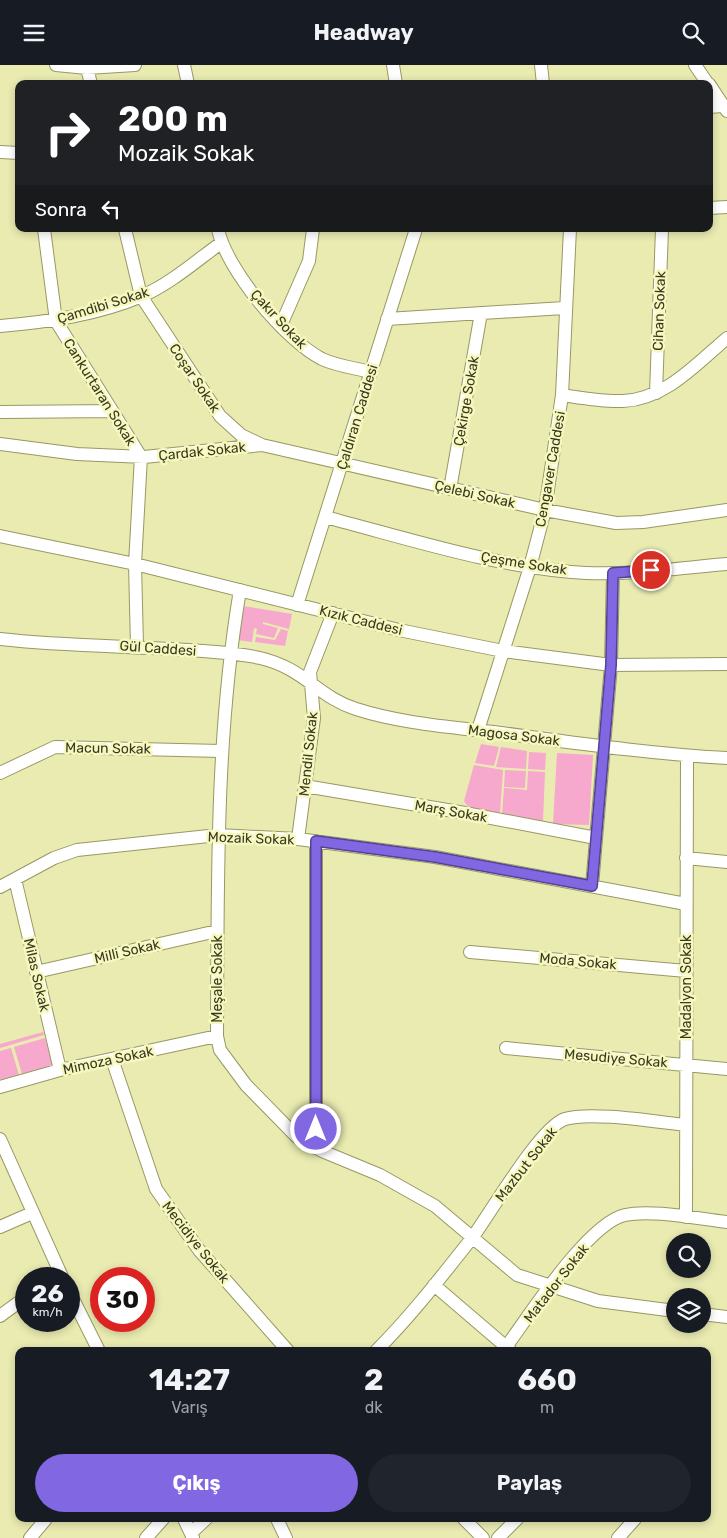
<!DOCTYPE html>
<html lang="tr">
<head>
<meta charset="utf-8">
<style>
  body { margin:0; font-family:Rubik,sans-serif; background:#20242c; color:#f1f3f6; height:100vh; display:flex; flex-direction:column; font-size:19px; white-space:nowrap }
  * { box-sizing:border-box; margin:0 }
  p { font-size:16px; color:#9ea1a6 }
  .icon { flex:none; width:28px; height:28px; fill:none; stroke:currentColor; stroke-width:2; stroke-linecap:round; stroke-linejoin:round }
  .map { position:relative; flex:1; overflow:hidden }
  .sheet { position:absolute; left:15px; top:1282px; width:696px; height:175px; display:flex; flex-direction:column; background:#171b24; border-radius:10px; box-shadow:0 2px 8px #0003 }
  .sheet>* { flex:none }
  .hud { position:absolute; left:15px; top:15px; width:698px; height:152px; border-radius:10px; box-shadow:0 2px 8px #0003; background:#202124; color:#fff; overflow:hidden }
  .tools { position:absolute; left:666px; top:1168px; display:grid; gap:10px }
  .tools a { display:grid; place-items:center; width:45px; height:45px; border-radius:50%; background:#171b24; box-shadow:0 2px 8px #0003; font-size:25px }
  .speed { position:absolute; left:15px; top:1202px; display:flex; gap:10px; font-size:25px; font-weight:700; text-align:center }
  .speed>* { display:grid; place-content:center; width:65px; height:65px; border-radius:50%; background:#171b24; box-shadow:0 2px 8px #0003; line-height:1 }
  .speed small { font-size:12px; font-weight:400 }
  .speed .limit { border:8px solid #d22; background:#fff; color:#111 }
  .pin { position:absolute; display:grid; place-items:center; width:42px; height:42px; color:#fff; margin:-21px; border:2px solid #fff; border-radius:50%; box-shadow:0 1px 5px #0007 }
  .me { position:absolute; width:55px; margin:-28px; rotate:0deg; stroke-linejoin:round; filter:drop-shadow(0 0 4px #0008) }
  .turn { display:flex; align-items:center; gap:18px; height:105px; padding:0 20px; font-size:22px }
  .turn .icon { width:65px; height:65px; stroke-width:2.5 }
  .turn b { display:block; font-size:35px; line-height:42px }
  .then { display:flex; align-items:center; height:48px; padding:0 20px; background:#0003; gap:10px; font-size:19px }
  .eta { display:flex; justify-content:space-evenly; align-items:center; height:85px; text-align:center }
  .eta b { font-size:30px; font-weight:700; line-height:35px }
  .primary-button { display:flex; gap:10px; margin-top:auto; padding:10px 20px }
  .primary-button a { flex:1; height:58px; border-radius:30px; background:#8167e2; color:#fff; font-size:20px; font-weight:700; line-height:58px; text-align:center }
  .primary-button a+a { background:#20242c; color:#f1f3f6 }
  header { display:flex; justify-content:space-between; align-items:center; height:65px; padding:0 20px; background:#171b24; font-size:22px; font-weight:700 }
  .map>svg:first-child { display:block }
</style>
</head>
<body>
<header><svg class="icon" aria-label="menu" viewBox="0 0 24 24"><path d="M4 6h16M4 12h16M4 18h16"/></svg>Headway<svg class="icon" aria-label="search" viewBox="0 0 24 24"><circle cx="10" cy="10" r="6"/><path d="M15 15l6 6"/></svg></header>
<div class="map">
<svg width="727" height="1473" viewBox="0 0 727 1473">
  <rect width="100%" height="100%" fill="#e9ebb1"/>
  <path fill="#f7a8cd" d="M243 541 292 549 289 564 263 557V559L278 563 274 573 256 569 257 564 254 563 252 577 237 575Z
    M281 564 288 566 285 581 255 577 256 572 275 575Z
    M481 679 499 682 494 701 475 698Z
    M501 682 527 686 526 704 496 702Z
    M529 687 546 688 545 705 528 704Z
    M557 688 593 690 589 760 553 759Z
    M474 700 503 705 500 748 469 743 464 736Z
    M505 705 526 706 525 723 504 722Z
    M528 706 545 707 543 756 502 749 504 723 527 725Z
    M43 967 44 970 0 983V979Z
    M45 973 53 1000 22 1009 14 982Z
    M11 983 19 1010 0 1015V986Z"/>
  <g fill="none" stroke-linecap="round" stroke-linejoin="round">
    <defs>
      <path id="minor" d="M56 0 87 3 135 0
        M184 0 188 19
        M393 0 396 19
        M541 0 543 19
        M695 0 708 19
        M87 3 91 19
        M709 19 727 46
        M709 42 723 41
        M0 87 19 88
        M709 143 727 142
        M44 164 56 256 141 392 135 499 137 581
        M125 164 141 231 220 351 241 370 262 380
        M218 164C226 204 285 275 322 294 337 301 355 303 371 307
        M387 254 564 243
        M281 260 309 196 313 164
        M0 261C48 257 97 250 142 231 170 219 196 196 221 178
        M656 328 662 164
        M562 330C582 333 603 337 623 336 666 334 696 299 727 273
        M0 347 112 346
        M0 379 77 389 144 392 262 380 545 445 616 458 643 457 727 445
        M450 424 481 248
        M325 452C410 474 497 503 586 508 633 510 680 503 727 499
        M0 471 135 499 399 565 503 586 611 600 727 599
        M240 525C215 673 218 822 217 971L220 985 246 1020 297 1072 322 1086 380 1110 435 1141 517 1210 598 1236 675 1246
        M297 540 416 164
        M0 574C62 581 126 581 189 585 213 587 237 588 260 593 304 603 318 632 356 644 403 659 453 662 501 668 576 678 651 689 727 693
        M478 665 530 502 545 445 562 330 570 164
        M0 708 55 682 221 686
        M305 721 465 748 596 773
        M298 774 314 653 310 607 333 548
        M316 776V1083
        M686 793 727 797
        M15 814 60 1005
        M592 821 611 600 613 508
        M0 822 54 793 77 785 218 770 298 774 435 792 686 839
        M470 887 686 906
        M36 907 217 866
        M506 983 727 1004
        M112 994 156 1124 199 1185 288 1286
        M0 1022 60 1005 217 971
        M0 1074 63 1214
        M686 1152 687 691
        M0 1162 32 1148
        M47 1214 58 1204
        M434 1220 511 1286
        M69 1226 99 1286
        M702 1249 727 1252
        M0 1251 26 1232
        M506 1282C529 1251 588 1158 625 1150 651 1144 699 1154 727 1157
        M376 1286C411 1251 441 1212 472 1173 490 1149 540 1062 565 1054 590 1046 657 1057 686 1060
        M184 1454 193 1473
        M277 1454 286 1473
        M464 1454 483 1473
        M191 1468 206 1454
        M30 1473 46 1454
        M146 1473 163 1454
        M498 1473 517 1454
        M618 1473 635 1454"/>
    </defs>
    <use href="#minor" stroke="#979962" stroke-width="14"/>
    <use href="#minor" stroke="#fff" stroke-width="12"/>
  </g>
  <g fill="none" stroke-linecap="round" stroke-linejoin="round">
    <defs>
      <path id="route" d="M316 1064V776L435 792 592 821 611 600 613 508 651 505"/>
    </defs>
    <use href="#route" stroke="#544393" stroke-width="12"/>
    <use href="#route" stroke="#8167e2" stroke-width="9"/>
  </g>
  <g text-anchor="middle" stroke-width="5" stroke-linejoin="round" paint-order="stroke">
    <g font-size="14" fill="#393922" stroke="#f6f8be">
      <text transform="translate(103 240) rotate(-17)" y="5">Çamdibi Sokak</text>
      <text transform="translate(659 246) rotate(-88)" y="5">Cihan Sokak</text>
      <text transform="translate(279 254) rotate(47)" y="5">Çakır Sokak</text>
      <text transform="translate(195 313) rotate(56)" y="5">Coşar Sokak</text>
      <text transform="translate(100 327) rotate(58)" y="5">Cankurtaran Sokak</text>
      <text transform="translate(466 336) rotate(-80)" y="5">Çekirge Sokak</text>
      <text transform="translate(357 352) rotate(-73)" y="5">Çaldıran Caddesi</text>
      <text transform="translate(202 386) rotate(-6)" y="5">Çardak Sokak</text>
      <text transform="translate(550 404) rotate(-80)" y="5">Cengaver Caddesi</text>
      <text transform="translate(475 429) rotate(13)" y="5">Çelebi Sokak</text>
      <text transform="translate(524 498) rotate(9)" y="5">Çeşme Sokak</text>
      <text transform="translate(361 555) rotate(14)" y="5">Kızık Caddesi</text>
      <text transform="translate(158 583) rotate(4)" y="5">Gül Caddesi</text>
      <text transform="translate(514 670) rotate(7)" y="5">Magosa Sokak</text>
      <text transform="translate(108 683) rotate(1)" y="5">Macun Sokak</text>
      <text transform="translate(308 689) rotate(-84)" y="5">Mendil Sokak</text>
      <text transform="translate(451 746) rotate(10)" y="5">Marş Sokak</text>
      <text transform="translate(251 773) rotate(2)" y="5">Mozaik Sokak</text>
      <text transform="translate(127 886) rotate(-13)" y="5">Milli Sokak</text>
      <text transform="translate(578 896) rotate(5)" y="5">Moda Sokak</text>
      <text transform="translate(37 910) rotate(77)" y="5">Milas Sokak</text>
      <text transform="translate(217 914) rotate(-90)" y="5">Meşale Sokak</text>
      <text transform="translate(686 922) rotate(-90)" y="5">Madalyon Sokak</text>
      <text transform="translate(616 993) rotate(5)" y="5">Mesudiye Sokak</text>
      <text transform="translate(108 995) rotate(-12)" y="5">Mimoza Sokak</text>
      <text transform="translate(526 1099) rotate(-52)" y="5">Mazbut Sokak</text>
      <text transform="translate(196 1177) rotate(52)" y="5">Mecidiye Sokak</text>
      <text transform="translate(556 1218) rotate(-52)" y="5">Matador Sokak</text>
    </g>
  </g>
</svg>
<div class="tools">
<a><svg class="icon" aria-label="search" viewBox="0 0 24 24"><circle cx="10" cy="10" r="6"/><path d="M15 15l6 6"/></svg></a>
<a><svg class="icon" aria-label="layers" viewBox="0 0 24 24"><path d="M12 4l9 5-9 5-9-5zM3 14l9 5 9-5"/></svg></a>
</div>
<div class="speed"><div>26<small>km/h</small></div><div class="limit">30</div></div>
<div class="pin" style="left:651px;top:505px;background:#d93025"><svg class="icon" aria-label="arrive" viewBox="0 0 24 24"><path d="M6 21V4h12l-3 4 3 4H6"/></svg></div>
<svg class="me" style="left:316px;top:1064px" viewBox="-20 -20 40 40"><circle r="17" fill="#8167e2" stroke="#fff" stroke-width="3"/><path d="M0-11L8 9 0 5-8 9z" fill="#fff"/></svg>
<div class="hud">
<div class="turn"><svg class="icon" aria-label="right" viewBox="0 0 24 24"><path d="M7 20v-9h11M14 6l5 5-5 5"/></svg><div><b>200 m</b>Mozaik Sokak</div></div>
<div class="then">Sonra<svg class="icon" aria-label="left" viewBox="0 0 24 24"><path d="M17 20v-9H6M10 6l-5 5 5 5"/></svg></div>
</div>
<section class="sheet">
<div class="eta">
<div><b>14:27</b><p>Varış</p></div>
<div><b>2</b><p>dk</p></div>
<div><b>660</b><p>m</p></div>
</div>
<div class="primary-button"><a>Çıkış</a><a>Paylaş</a></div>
</section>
</div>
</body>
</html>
